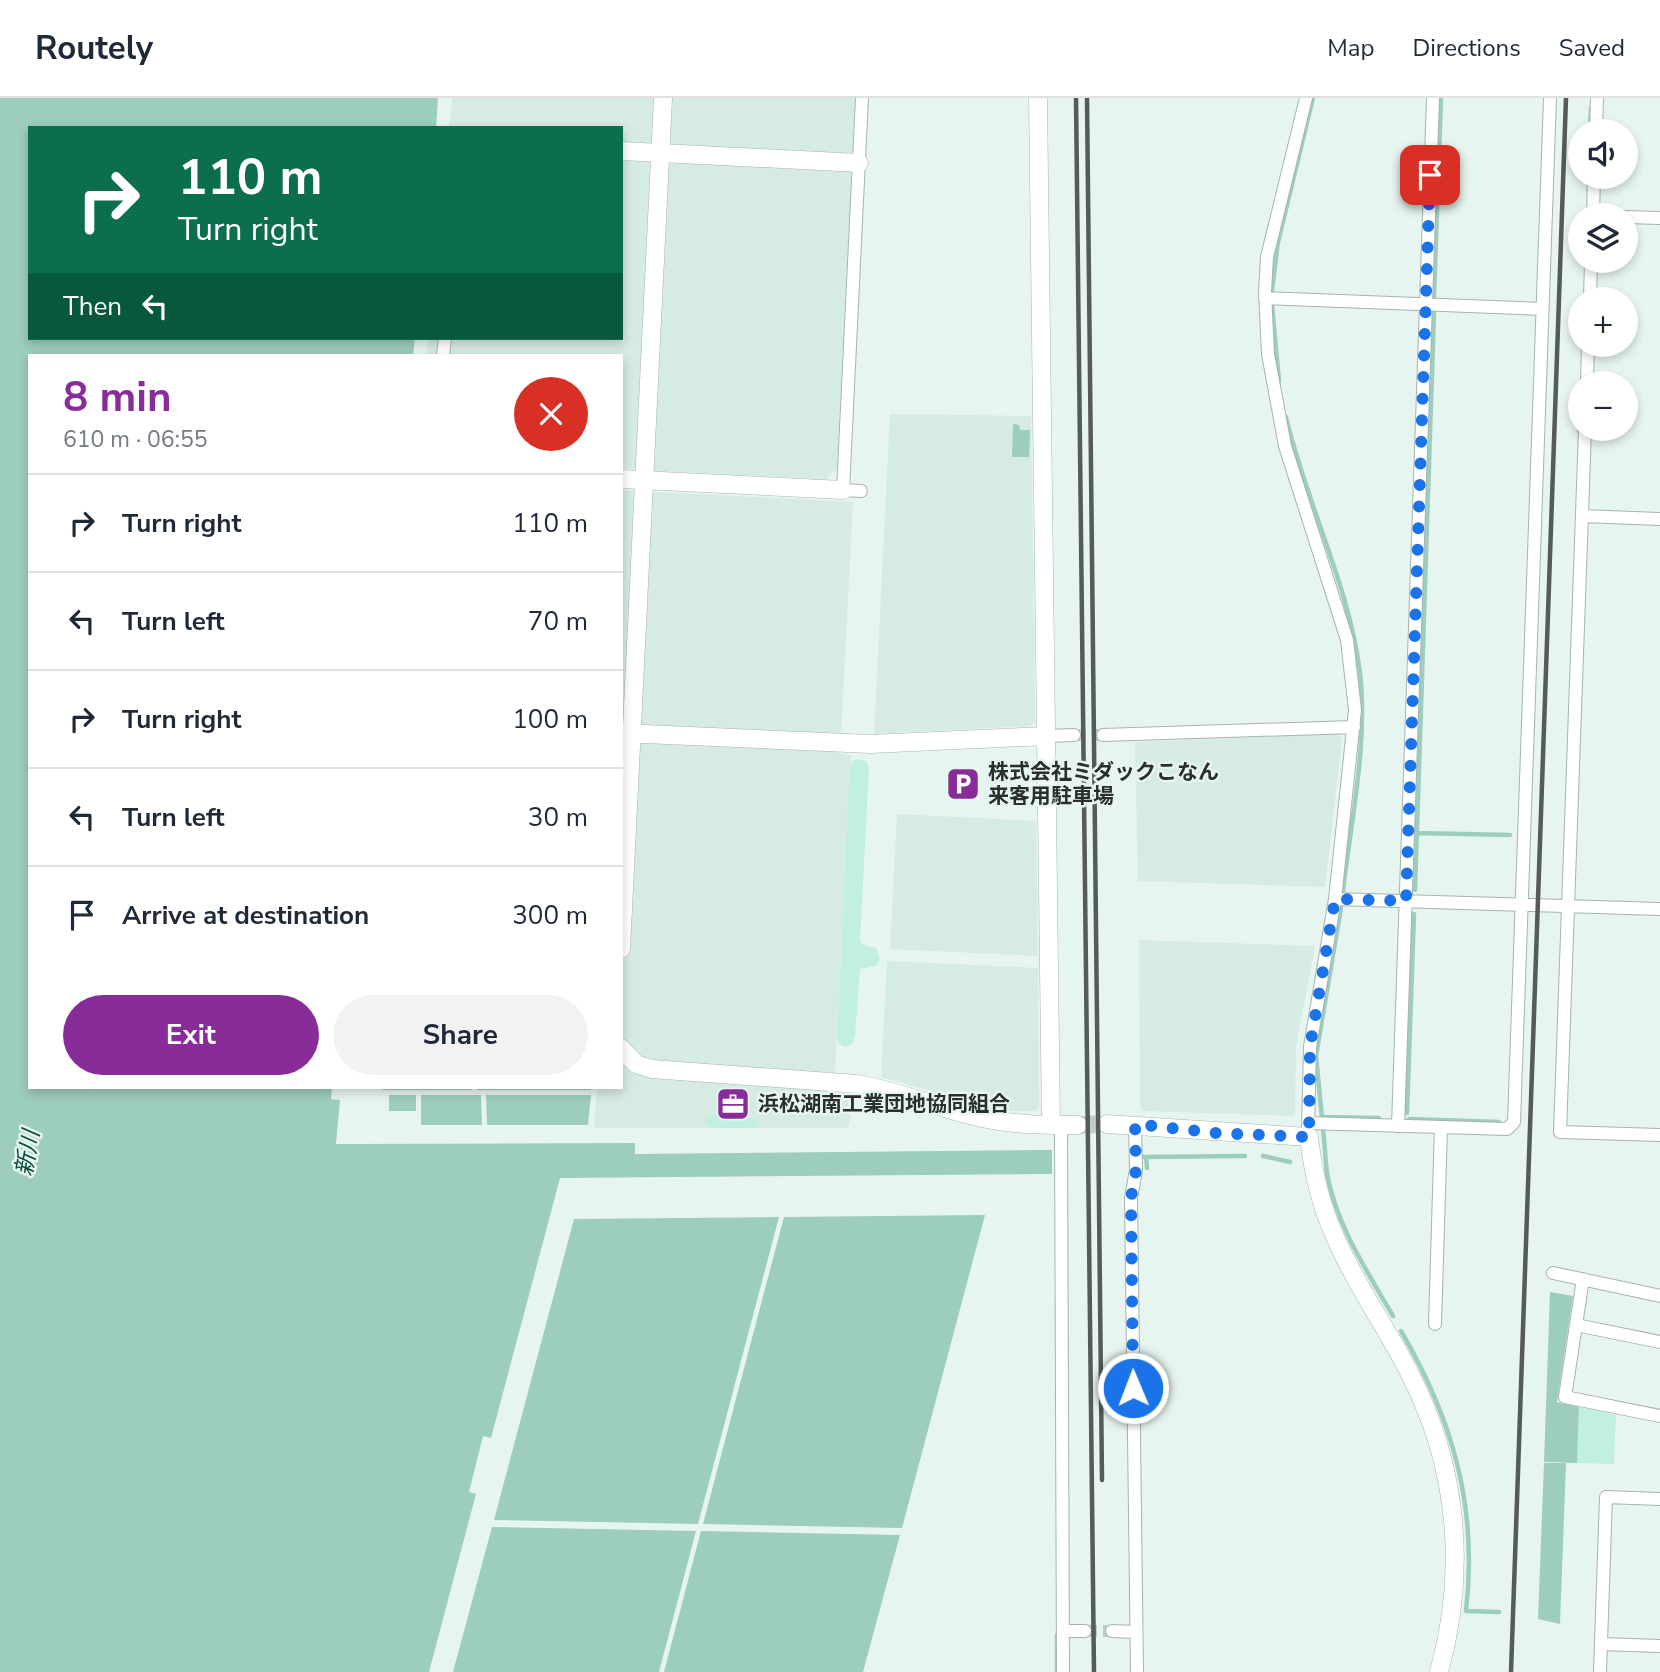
<!DOCTYPE html>
<html lang="en">
<head>
<meta charset="utf-8">
<style>
  body { margin:0; font-family:"Nunito Sans","Noto Sans JP",sans-serif; background:#f2f2f3; color:#1f2937; height:100vh; display:flex; flex-direction:column; font-size:26px; white-space:nowrap }
  * { box-sizing:border-box; margin:0 }
  p { font-size:23px; color:#747a83 }
  .icon { flex:none; width:38px; height:38px; fill:none; stroke:currentColor; stroke-width:2; stroke-linecap:round; stroke-linejoin:round }
  .map { position:relative; flex:1; overflow:hidden }
  .panel { position:absolute; left:28px; top:256px; width:595px; height:735px; display:flex; flex-direction:column; background:#fff; border-radius:0px; box-shadow:0 4px 10px #0003 }
  .panel>* { flex:none }
  .guide { position:absolute; left:28px; top:28px; width:595px; height:214px; border-radius:0px; box-shadow:0 4px 10px #0003; background:#0b6e4f; color:#fff; overflow:hidden }
  .controls { position:absolute; left:1568px; top:21px; display:grid; gap:14px }
  .controls a { display:grid; place-items:center; width:70px; height:70px; border-radius:50%; background:#fff; box-shadow:0 4px 10px #0003; font-size:35px }
  .pin { position:absolute; display:grid; place-items:center; width:60px; height:60px; color:#fff; margin:-30px; border-radius:14px; box-shadow:0 4px 10px #0006 }
  .me { position:absolute; width:77px; margin:-38px; rotate:359deg; stroke-linejoin:round; filter:drop-shadow(0 0 5px #0008) }
  .turn { display:flex; align-items:center; gap:24px; height:147px; padding:0 35px; font-size:32px }
  .turn .icon { width:91px; height:91px; stroke-width:2.5 }
  .turn b { display:block; font-size:49px; line-height:60px }
  .then { display:flex; align-items:center; height:66px; padding:0 35px; background:#0003; gap:14px; font-size:26px }
  .round { display:grid; place-items:center; flex:none; width:74px; height:74px; border-radius:37px; background:#f2f2f3 }
  .headline { display:flex; align-items:center; justify-content:space-between; height:119px; padding:0 35px }
  h1 { font-size:42px; font-weight:700; line-height:52px; color:#872c98 }
  .cta { display:flex; gap:14px; margin-top:auto; padding:14px 35px }
  .cta a { flex:1; height:80px; border-radius:42px; background:#872c98; color:#fff; font-size:28px; font-weight:700; line-height:80px; text-align:center }
  .cta a+a { background:#f2f2f3; color:#1f2937 }
  ul { padding:0; list-style:none }
  li { display:flex; align-items:center; gap:21px; height:98px; padding:0 35px; border-top:2px solid #e0e1e3 }
  li div { flex:1 }
  li b { display:block; font-size:26px }
  li em { font-style:normal }
  header { display:flex; align-items:center; gap:42px; box-sizing:border-box; height:98px; padding:0 35px; background:#fff; border-bottom:2px solid #e0e1e3 }
  header strong { font-size:33px }
  nav { display:flex; gap:38px; margin-inline-start:auto; font-size:24px }
  .map>svg:first-child { display:block }
</style>
</head>
<body>
<header>
<strong>Routely</strong>
<nav><a>Map</a><a>Directions</a><a>Saved</a></nav>
</header>
<div class="map">
<svg width="1660" height="1574" viewBox="0 0 1660 1574">
  <rect width="100%" height="100%" fill="#e7f5f0"/>
  <path fill="#d5ebe3" d="M452 0H855L837 370 826 381 621 371V257H426L428 240H621V30H449Z
    M890 316 1031 318 1035 623 1030 628 874 636Z
    M621 392 853 404 840 656 851 657 834 993 856 995 848 1030H594L597 989H621Z
    M1337 636 1342 641 1325 789 1138 783 1135 644Z
    M897 716 1036 723 1038 858 890 851Z
    M1139 842 1315 848 1296 948 1295 1015 1292 1018 1144 1013 1140 1009Z
    M887 863 1038 870 1039 1009 1035 1013H1002L881 979Z"/>
  <path fill="#c1f0e0" d="M860 661 867 664 869 671 860 842 863 847 876 850 880 860 876 868 860 871 855 939 852 946 845 949 839 946 837 940 850 669 854 662Z
    M712 1017 755 1020 759 1024V1027L754 1030H711L705 1026V1021Z
    M1579 1309 1616 1317 1614 1366 1577 1365Z"/>
  <path fill="#9dcdbd" d="M0 0H438L436 30H30V240H415L413 257H30V989H332L331 1001 340 1002 336 1046 635 1045V1056L1052 1052V1076L560 1080 491 1340 483 1338 469 1394 476 1396 429 1574H0Z
    M1013 326 1019 327 1020 332H1030L1029 359H1012Z
    M383 989H472V992H383Z
    M477 989H591V992H477Z
    M389 997H416V1013H389Z
    M421 997H481L482 1027H421Z
    M486 997H591L588 1027H487Z
    M985 1117 902 1430 703 1426 784 1119Z
    M779 1119 698 1426 494 1422 574 1121Z
    M1550 1194 1573 1198 1557 1304 1579 1309 1577 1365 1544 1364Z
    M1544 1365H1566L1560 1526 1538 1521Z
    M492 1429 696 1433 659 1574H453Z
    M701 1433 900 1437 863 1574H664Z"/>
  <g fill="none" stroke-linecap="round" stroke-linejoin="round">
    <path stroke="#9dcdbd" stroke-width="4.5" d="M1590 33 1591 10
      M1272 193 1278 144 1313 0
      M1434 199 1441 0
      M1272 207 1279 283
      M1286 319C1306 404 1350 490 1360 575 1368 645 1351 723 1343 793
      M1579 333 1580 306
      M1416 735 1510 737
      M1415 792 1434 214
      M1407 1015 1414 816
      M1322 1019 1379 1020
      M1322 1020 1316 958 1341 810
      M1409 1021 1499 1024
      M1323 1032C1325 1046 1325 1061 1327 1075 1336 1127 1367 1173 1393 1218
      M1263 1058 1290 1064
      M1141 1059 1245 1058
      M1146 1059 1147 1070
      M1401 1233C1453 1322 1478 1409 1466 1513L1499 1514
      M1057 1537V1574"/>
    <path stroke="#c1cdc9" stroke-width="12" stroke-dasharray="12 6" stroke-linecap="butt" d="M1074 637H1103
      M1085 1533H1112"/>
    <path stroke="#c1cdc9" stroke-width="18" stroke-dasharray="18 9" stroke-linecap="butt" d="M1078 1027 1107 1026"/>
    <defs>
      <path id="street" d="M1306 0 1267 159 1265 194 1268 256 1285 348 1347 542 1355 612 1335 801 1310 949 1308 1033
        M1596 33 1597 0
        M1593 117 1594 79
        M1626 119 1660 120
        M1265 200 1542 211
        M1590 201 1591 163
        M443 257 445 240
        M1587 285 1588 247
        M1585 331 1560 1034 1660 1037
        M861 393 843 392 862 0
        M1582 418 1660 421
        M1103 637 1354 629
        M1046 638 1074 637
        M1335 801 1660 811
        M1308 1025 1507 1031 1514 1024 1550 0
        M1135 1026 1136 1072 1131 1100 1137 1574
        M1061 1027 1063 1574
        M1398 1028 1433 0
        M1553 1175 1660 1198
        M1583 1181 1565 1299 1660 1318
        M1435 1226 1441 1029
        M1576 1227 1660 1244
        M1063 1533H1085
        M1112 1533 1136 1534
        M1601 1546 1660 1548
        M1600 1574 1606 1399 1660 1401"/>
      <path id="secondary" d="M1038 0 1051 1027
        M621 53 859 65
        M621 381 843 392
        M621 635 871 646 1046 638
        M621 851 663 0
        M621 950 636 966 652 971 857 986C899 993 939 1011 982 1020 1014 1027 1046 1027 1078 1027
        M1107 1026 1309 1039C1313 1075 1321 1109 1336 1141 1356 1188 1387 1230 1410 1276 1458 1370 1467 1473 1439 1574"/>
    </defs>
    <use href="#street" stroke="#a6b3ae" stroke-width="14"/>
    <use href="#secondary" stroke="#a6b3ae" stroke-width="19"/>
    <use href="#street" stroke="#fff" stroke-width="12"/>
    <use href="#secondary" stroke="#fff" stroke-width="18"/>
    <path stroke="#545b59" stroke-width="4.5" d="M1076 0 1094 1574
      M1087 0 1102 1382
      M1511 1574 1566 0"/>
  </g>
  <g fill="none" stroke-linecap="round" stroke-linejoin="round">
    <path stroke="#1a73e8" stroke-width="12" stroke-dasharray="0 21.6" d="M1133 1290 1131 1100 1136 1072 1135 1026 1216 1035 1309 1039 1310 949 1335 801 1406 803 1430 77"/>
  </g>
  <defs>
    <symbol id="parking-square" viewBox="-11 -11 22 22"><rect x="-9" y="-9" width="18" height="18" rx="4" fill="#872c98" stroke="#e7f5f0"/><path d="M-3.5-5.5H1a3.5 3.5 0 0 1 0 7H-1V5.5H-3.5ZM-1-3.4V-.6H.8a1.4 1.4 0 0 0 0-2.8Z" fill="#fff"/></symbol>
    <symbol id="office-square" viewBox="-11 -11 22 22"><rect x="-9" y="-9" width="18" height="18" rx="4" fill="#872c98" stroke="#e7f5f0"/><path d="M-6-3h4V-5.5h4V-3h4V5H-6ZM-1-4.5V-3h2v-1.5ZM-6 0V1H6V0Z" fill="#fff"/></symbol>
  </defs>
  <g fill-rule="evenodd">
    <use href="#parking-square" x="944" y="667" width="38" height="38"/>
    <use href="#office-square" x="714" y="987" width="38" height="38"/>
  </g>
  <g text-anchor="middle" stroke-width="5" stroke-linejoin="round" paint-order="stroke">
    <g font-size="21" font-weight="bold" fill="#2a2f2d" stroke="#e7f5f0" text-anchor="start">
      <text x="988" y="681">株式会社ミダックこなん<tspan x="988" dy="24">来客用駐車場</tspan></text>
      <text x="758" y="1013">浜松湖南工業団地協同組合</text>
    </g>
    <g font-size="23" font-style="italic" fill="#074b3c" stroke="#e7f5f0">
      <text transform="translate(27 1055) rotate(-80)" y="8">新川</text>
    </g>
  </g>
</svg>
<div class="controls">
<a><svg class="icon" aria-label="sound" viewBox="0 0 24 24"><path d="M4 9h4l5-4v14l-5-4H4zM17 9q2 3 0 6"/></svg></a>
<a><svg class="icon" aria-label="layers" viewBox="0 0 24 24"><path d="M12 4l9 5-9 5-9-5zM3 14l9 5 9-5"/></svg></a>
<a>+</a>
<a>−</a>
</div>
<div class="pin" style="left:1430px;top:77px;background:#d93025"><svg class="icon" aria-label="arrive" viewBox="0 0 24 24"><path d="M6 21V4h12l-3 4 3 4H6"/></svg></div>
<svg class="me" style="left:1133px;top:1290px" viewBox="-20 -20 40 40"><circle r="17" fill="#1a73e8" stroke="#fff" stroke-width="3"/><path d="M0-11L8 9 0 5-8 9z" fill="#fff"/></svg>
<div class="guide">
<div class="turn"><svg class="icon" aria-label="right" viewBox="0 0 24 24"><path d="M7 20v-9h11M14 6l5 5-5 5"/></svg><div><b>110 m</b>Turn right</div></div>
<div class="then">Then<svg class="icon" aria-label="left" viewBox="0 0 24 24"><path d="M17 20v-9H6M10 6l-5 5 5 5"/></svg></div>
</div>
<section class="panel">
<div class="headline"><div><h1>8 min</h1><p>610 m · 06:55</p></div><a class="round" style="background:#d93025;color:#fff"><svg class="icon" aria-label="close" viewBox="0 0 24 24"><path d="M6 6l12 12M18 6L6 18"/></svg></a></div>
<ul>
<li><svg class="icon" aria-label="right" viewBox="0 0 24 24"><path d="M7 20v-9h11M14 6l5 5-5 5"/></svg><div><b>Turn right</b></div><em>110 m</em></li>
<li><svg class="icon" aria-label="left" viewBox="0 0 24 24"><path d="M17 20v-9H6M10 6l-5 5 5 5"/></svg><div><b>Turn left</b></div><em>70 m</em></li>
<li><svg class="icon" aria-label="right" viewBox="0 0 24 24"><path d="M7 20v-9h11M14 6l5 5-5 5"/></svg><div><b>Turn right</b></div><em>100 m</em></li>
<li><svg class="icon" aria-label="left" viewBox="0 0 24 24"><path d="M17 20v-9H6M10 6l-5 5 5 5"/></svg><div><b>Turn left</b></div><em>30 m</em></li>
<li><svg class="icon" aria-label="arrive" viewBox="0 0 24 24"><path d="M6 21V4h12l-3 4 3 4H6"/></svg><div><b>Arrive at destination</b></div><em>300 m</em></li>
</ul>
<div class="cta"><a>Exit</a><a>Share</a></div>
</section>
</div>
</body>
</html>
